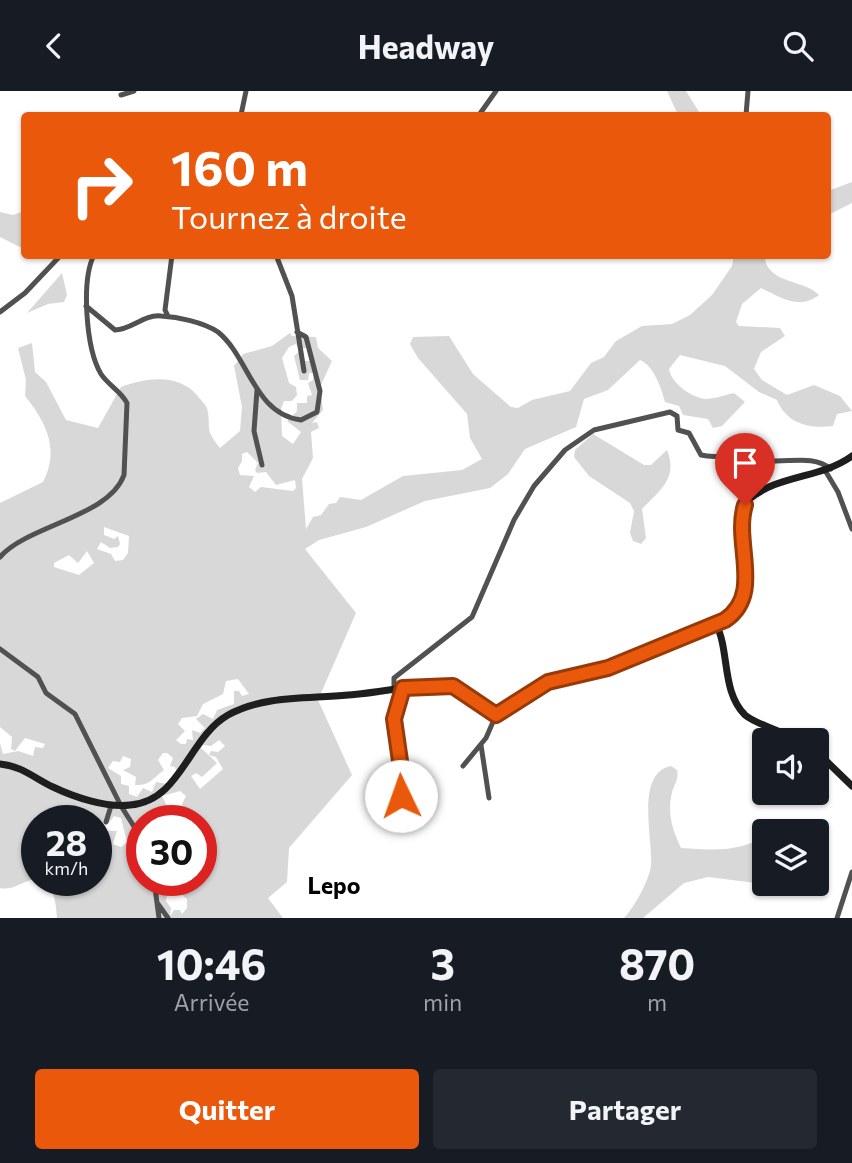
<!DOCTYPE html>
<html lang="fr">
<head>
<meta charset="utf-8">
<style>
  body { margin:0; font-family:Commissioner,sans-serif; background:#242831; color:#f1f3f6; height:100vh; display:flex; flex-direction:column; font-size:26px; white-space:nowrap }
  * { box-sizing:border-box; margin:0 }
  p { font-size:23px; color:#9ea1a6 }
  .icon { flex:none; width:38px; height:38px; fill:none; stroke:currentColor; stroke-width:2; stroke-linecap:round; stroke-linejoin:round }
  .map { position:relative; height:827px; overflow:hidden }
  .drawer { display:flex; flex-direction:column; background:#171b24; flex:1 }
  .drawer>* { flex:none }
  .hud { position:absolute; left:21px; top:21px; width:810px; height:147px; border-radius:7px; box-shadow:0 2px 5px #0004; background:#ea580c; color:#fff; overflow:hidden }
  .tools { position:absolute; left:752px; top:637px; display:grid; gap:14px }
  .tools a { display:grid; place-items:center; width:77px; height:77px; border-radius:7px; background:#171b24; box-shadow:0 2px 5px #0004; font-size:35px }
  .speed { position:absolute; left:21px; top:714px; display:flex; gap:14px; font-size:35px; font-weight:700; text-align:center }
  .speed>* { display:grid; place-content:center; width:91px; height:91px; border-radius:50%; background:#171b24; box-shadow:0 2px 5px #0004; line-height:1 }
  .speed small { font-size:18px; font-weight:400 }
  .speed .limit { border:10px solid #d22; background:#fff; color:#111 }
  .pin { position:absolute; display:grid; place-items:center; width:60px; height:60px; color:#fff; margin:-72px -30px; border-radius:50% 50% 50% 0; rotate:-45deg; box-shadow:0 0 7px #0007 }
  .pin .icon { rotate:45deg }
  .me { position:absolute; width:77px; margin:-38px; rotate:357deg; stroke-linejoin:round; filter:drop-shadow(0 0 5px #0008) }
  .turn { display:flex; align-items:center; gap:24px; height:147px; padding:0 35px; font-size:32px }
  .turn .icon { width:91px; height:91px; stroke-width:2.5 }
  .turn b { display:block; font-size:49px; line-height:60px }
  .eta { display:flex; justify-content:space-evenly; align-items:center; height:119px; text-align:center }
  .eta b { font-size:42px; font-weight:700; line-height:49px }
  .action { display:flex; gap:14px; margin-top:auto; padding:14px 35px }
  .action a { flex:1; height:80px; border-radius:7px; background:#ea580c; color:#fff; font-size:28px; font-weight:700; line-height:80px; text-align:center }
  .action a+a { background:#242831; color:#f1f3f6 }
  header { display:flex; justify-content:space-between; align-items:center; height:91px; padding:0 35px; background:#171b24; font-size:32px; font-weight:700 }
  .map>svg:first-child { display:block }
</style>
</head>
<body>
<header><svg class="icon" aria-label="back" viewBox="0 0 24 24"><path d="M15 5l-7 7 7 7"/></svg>Headway<svg class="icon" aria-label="search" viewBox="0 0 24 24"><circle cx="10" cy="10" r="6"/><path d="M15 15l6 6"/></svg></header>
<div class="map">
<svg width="852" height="827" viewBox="0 0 852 827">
  <rect width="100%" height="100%" fill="#fff"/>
  <path fill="#d8d8d8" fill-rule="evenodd" d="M667 0H686L701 24H678Z
    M852 91V112L828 124V100Z
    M24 120V158L0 146V121L13 124Z
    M734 165H769L765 169C771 193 805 189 819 204 799 219 782 207 761 197L742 213 736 231 739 235 780 237 785 245 761 261 754 278 762 289 787 304 814 294 840 305 852 320 837 323 833 335C809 338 787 333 777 309L759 301 725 275 680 264 669 278C671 292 692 307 706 308 714 308 725 304 734 302L745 311 722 335 713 337 708 328 683 324 679 315 665 311C661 296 654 275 640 269L608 299 584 308 576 336 525 358 508 383 490 397 425 410 366 436 319 449 305 458 356 522 318 609 352 684 289 757 287 791 268 807 283 827H169L174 819H180L182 823 187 817V808L175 798 167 802 166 810 171 817 170 825 166 827H57C56 813 55 795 40 789H96V739L117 740 113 753 121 756 127 751 121 727 114 725 109 732 100 730 96 734 91 723H77L73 730H37V788C23 789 14 800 0 797V652L3 663 18 660 33 665 35 656 43 657 45 653 25 647 15 660 11 658 12 646 0 636V412L43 391C60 358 46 331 25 305L26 289 18 257 32 252 35 281 46 291 66 329 98 337 121 296C146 287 177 282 197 304 200 308 205 313 207 317 212 338 203 336 220 357L240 340 242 316 234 275 243 263 272 255 290 242 292 245 316 246 318 257 332 270 320 296 323 319 312 332 317 331 319 337 311 341 313 367 302 388 306 438 313 426 321 424 329 413 336 412 340 406 361 409 403 385 462 379 482 368 470 347 467 323 418 267 410 253 413 246 449 245 473 283 511 316 518 317 532 309 570 300 591 272 604 266 616 250 642 235 672 233 690 224 712 204 732 175ZM296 253 298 257H307L310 270H302L300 260 294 265 300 289H308L309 282H314L313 289 308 292 312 304 307 305V312H297V320L287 330 301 341 293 353 282 345 281 318 284 310H292L297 304 296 296 289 292 282 267 289 256ZM247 361 258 372 255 379 257 382 266 381 276 394 295 389 296 397 293 400 261 396 255 401 249 396 254 385 240 384 238 377 242 370V363ZM104 436 129 445 128 462 123 469 115 470 111 463 97 458 101 451 110 457 118 456 120 453 118 445 114 448 104 444ZM87 460 94 472 79 484 54 476V472L69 464 78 472ZM238 588 249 603 242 605 239 600H234V613L217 619 213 628 203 623 196 628 205 637 200 642 192 639 193 649 187 648 186 653H181L176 649 185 640 178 633 182 627 197 625 203 613 223 603 226 590ZM219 649 225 655 218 661 211 660 209 664 216 666 223 678 200 698 191 685 196 682 202 686 217 672 201 657 203 654 211 655ZM163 662H167L173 667 170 675 175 676 176 680 167 693 156 691 152 701 143 697 137 706 129 703V695L121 693V685L108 677 113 670 120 671 123 665 131 668 130 676 123 679 136 686 135 694C150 695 153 687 164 679L158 669ZM180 700 186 705 182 713 185 721 175 730H201V789H142V730H150L155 717 159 716 171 728 177 723 167 715 162 705Z
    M62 182 67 204 64 211 48 213 27 222Z
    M593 343 644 374H651L667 359C678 387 661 398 642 418L646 447 641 453 633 450 630 442 634 420 630 412 589 385 574 366 575 359Z
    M671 675 677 679C679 688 675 692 672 701 667 723 672 737 681 757 712 759 738 762 765 745V793L708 786 684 792 643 827H624C634 817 650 788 651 774 653 748 635 682 671 675Z"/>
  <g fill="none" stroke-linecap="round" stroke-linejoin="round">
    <path stroke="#515151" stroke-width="5" d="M121 4 134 0
      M241 24 246 0
      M479 24 496 0
      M746 24 748 0
      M276 164 292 205 304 280
      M86 215 115 239C131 239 144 223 161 225 178 226 203 231 218 241 249 266 254 323 301 329L317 321 320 300 306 246 297 241
      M0 221 25 202 61 164
      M168 225 165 219 172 164
      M257 299 254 340 262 374
      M826 381 838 401 852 438
      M0 466C28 434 109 426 124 384L127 312C121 300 108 294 101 283 86 258 81 190 94 164
      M0 558 38 586 46 602 75 623 121 715 142 748
      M394 598V587L472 526 514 429 534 395 565 359 594 339 670 321 677 325 678 339 689 342 701 364C716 368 730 363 745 364 754 365 763 369 772 370 792 371 814 364 831 378
      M481 654 489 707
      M463 675 486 647 496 624
      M397 722 403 691 394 628 403 597
      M106 731 111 715
      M154 789 159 827
      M158 813 168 827
      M837 827 852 781"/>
    <path stroke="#1e1e1e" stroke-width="7" d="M716 533C730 560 721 600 745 624 755 633 786 642 799 649
      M817 661 852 695
      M0 673C22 675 34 687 53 696 74 706 106 717 130 714 181 710 188 647 228 624 264 604 308 608 348 604 378 602 407 595 437 593 464 595 483 624 499 623L548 591 608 577 736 522C759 487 726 443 748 409 779 383 820 388 852 365"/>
  </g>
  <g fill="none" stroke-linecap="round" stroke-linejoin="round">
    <defs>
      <path id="route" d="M401 705 403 691 394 628 403 597 453 595 496 624 548 591 608 577 725 529C764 503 733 452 745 414"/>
    </defs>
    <use href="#route" stroke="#983908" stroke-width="18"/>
    <use href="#route" stroke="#ea580c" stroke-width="12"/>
  </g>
  <g text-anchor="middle" stroke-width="5" stroke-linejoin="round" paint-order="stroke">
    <g font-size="23" font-weight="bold" fill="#000" stroke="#fff">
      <text x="334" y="803">Lepo</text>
    </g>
  </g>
</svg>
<div class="tools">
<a><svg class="icon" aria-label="sound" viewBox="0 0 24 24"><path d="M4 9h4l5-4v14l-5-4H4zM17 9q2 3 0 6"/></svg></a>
<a><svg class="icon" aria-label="layers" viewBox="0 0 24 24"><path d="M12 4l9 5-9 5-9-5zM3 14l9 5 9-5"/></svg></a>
</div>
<div class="speed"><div>28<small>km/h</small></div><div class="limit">30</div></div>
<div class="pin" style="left:745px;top:414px;background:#d93025"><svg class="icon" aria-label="arrive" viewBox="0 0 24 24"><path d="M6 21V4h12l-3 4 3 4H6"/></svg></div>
<svg class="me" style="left:401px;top:705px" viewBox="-20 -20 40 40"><circle r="19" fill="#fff"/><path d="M0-13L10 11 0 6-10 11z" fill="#ea580c"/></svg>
<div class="hud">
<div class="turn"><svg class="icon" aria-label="right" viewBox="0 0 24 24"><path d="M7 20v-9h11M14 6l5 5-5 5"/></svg><div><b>160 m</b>Tournez à droite</div></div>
</div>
</div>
<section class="drawer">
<div class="eta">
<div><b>10:46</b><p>Arrivée</p></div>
<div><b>3</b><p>min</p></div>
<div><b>870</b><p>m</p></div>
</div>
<div class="action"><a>Quitter</a><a>Partager</a></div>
</section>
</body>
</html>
